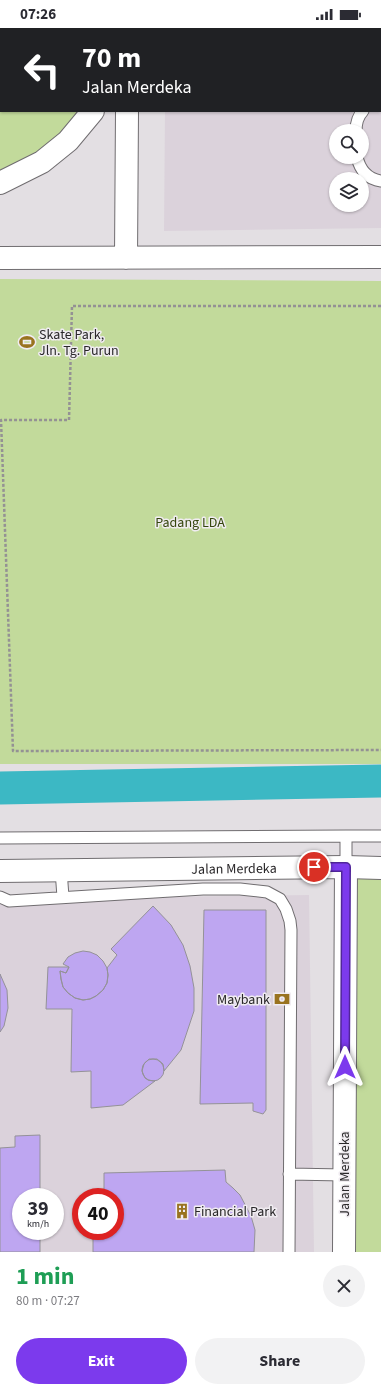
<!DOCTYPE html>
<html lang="en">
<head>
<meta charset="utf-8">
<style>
  body { margin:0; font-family:"Source Sans 3",sans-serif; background:#f2f2f3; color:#2b2b33; height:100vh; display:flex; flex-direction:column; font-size:15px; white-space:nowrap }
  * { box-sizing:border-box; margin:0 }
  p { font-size:13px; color:#7c7c81 }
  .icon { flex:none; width:22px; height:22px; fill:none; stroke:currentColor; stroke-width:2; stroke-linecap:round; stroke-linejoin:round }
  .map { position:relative; height:1224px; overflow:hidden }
  .side { display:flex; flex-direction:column; background:#fff; flex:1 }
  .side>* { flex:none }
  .top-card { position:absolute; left:0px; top:0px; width:381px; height:84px; box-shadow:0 1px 3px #0004; background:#202124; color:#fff; overflow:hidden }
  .tools { position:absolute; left:329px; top:96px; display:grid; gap:8px }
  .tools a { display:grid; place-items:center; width:40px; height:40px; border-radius:50%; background:#fff; box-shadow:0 1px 3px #0004; font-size:20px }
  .speed { position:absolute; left:12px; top:1160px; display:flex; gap:8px; font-size:20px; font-weight:700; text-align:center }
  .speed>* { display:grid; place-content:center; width:52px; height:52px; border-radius:50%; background:#fff; box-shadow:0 1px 3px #0004; line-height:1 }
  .speed small { font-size:10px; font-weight:400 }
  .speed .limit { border:6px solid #d22; background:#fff; color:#111 }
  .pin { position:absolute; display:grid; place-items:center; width:34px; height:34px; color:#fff; margin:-17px; border:2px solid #fff; border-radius:50%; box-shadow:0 1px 4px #0007 }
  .me { position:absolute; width:44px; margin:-22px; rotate:0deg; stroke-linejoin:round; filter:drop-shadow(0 0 3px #0008) }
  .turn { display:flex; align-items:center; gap:14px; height:84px; padding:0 16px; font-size:18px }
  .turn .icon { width:52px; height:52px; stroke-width:2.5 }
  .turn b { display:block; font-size:28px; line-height:34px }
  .round { display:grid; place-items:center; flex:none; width:42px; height:42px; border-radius:21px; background:#f2f2f3 }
  .summary { display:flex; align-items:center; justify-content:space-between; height:68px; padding:0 16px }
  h1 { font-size:24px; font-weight:700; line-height:30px; color:#1e9e55 }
  .cta { display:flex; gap:8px; margin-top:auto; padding:8px 16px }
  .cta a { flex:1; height:46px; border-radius:24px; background:#7c3aed; color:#fff; font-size:16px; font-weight:700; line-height:46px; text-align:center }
  .cta a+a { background:#f2f2f3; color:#2b2b33 }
  .status { display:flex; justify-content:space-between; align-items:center; height:28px; padding:0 20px; background:#fff; direction:ltr }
  .status svg { height:11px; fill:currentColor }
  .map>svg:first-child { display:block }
</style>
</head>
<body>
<div class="status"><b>07:26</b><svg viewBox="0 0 49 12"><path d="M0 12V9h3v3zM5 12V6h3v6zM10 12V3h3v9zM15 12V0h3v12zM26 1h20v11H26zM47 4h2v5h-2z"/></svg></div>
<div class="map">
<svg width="381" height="1224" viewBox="0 0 381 1224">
  <rect width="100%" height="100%" fill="#e3dfe3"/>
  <path fill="#dbd2db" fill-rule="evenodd" d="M165 0H381V200L164 203 165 83H380V1ZM336 103H362V129H336ZM336 151H362V177H336Z
    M309 867 314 1224H0V871ZM21 1169H55V1203H21ZM81 1169H115V1203H81Z"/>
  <path fill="#c2da9b" d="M0 0H114L1 1V83H80L57 111 33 128 0 146Z
    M0 251 381 253V736H0Z
    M352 849 381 850V1224H345Z"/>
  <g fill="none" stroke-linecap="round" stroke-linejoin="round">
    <path stroke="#3cb8c4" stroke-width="33" d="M0 760 381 753"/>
  </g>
  <path fill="#bea6f1" stroke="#949297" d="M153 878 171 897 183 917 190 938 194 960V983L181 1022 164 1043 163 1036 157 1031H149L144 1036 142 1043 145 1050 148 1052 155 1053 123 1077 91 1080V1043L71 1044 72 981H46L48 939H69L66 945 60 943 61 951 63 959 68 965 75 970 83 972 90 971 96 968 103 962 107 955 108 947 107 940 117 927 111 921Z
    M204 882H266V1082L263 1086 253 1083V1075L200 1076Z
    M83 923 90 924 97 927 103 933 107 940 108 947 107 955 103 962 96 968 90 971 83 972 75 970 68 965 63 959 61 951 60 943 66 945 69 939 63 936 68 929 75 925Z
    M0 946 7 962 8 980 4 998 0 1004Z
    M142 1042a11 11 0 1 1 22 0a11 11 0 1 1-22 0Z
    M40 1107V1169H21V1203H40V1224H0V1120L15 1119V1108Z
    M225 1142 226 1154 233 1160 240 1167 251 1188 255 1202 254 1224H93V1203H115V1169H104V1145Z"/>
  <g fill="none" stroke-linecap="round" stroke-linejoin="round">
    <defs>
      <path id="service" d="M380 74H381
        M356 103C356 96 358 88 363 83
        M357 129C360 142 367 151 381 153
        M346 808H381
        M0 810 346 808V839
        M61 842 63 869
        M0 869 9 873 203 861H240L267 864 280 871 286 881 290 893 291 902 289 1224
        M289 1146 344 1147"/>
      <path id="minor" d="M128 1V0
        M0 155 42 134 68 113 93 83
        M0 230 381 229
        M126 230 127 83
        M346 839 381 840"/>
      <g id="tertiary">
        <path id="s1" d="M0 843 346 839 344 1224"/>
      </g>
    </defs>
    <use href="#service" stroke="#706d70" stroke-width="13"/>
    <use href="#minor" stroke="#706d70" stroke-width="24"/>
    <use href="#tertiary" stroke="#706d70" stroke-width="24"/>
    <path stroke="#949194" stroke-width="2.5" stroke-dasharray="3 2" stroke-linecap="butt" d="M381 278H72L69 392H1L13 723 381 722"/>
    <use href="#service" stroke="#fff" stroke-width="11"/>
    <use href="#minor" stroke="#fff" stroke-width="22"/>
    <use href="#tertiary" stroke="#fff" stroke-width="22"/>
  </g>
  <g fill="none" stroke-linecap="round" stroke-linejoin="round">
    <defs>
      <path id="route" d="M314 839H346L345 1039"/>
    </defs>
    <use href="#route" stroke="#51269a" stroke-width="10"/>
    <use href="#route" stroke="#7c3aed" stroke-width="7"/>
  </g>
  <defs>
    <symbol id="stadium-bare" viewBox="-9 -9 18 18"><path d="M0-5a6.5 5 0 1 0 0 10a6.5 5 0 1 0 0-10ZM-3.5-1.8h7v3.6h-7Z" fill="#99731f" stroke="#f0ecf1" stroke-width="2.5" paint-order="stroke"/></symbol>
    <symbol id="bank-bare" viewBox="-9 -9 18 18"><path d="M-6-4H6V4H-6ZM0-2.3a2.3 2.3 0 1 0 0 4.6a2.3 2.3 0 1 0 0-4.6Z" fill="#99731f" stroke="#f0ecf1" stroke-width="2.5" paint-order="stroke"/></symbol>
    <symbol id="building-bare" viewBox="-9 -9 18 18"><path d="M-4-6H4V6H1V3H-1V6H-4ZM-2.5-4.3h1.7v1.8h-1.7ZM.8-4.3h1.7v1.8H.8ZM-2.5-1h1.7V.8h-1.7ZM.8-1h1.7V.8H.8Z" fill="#99731f" stroke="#f0ecf1" stroke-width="2.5" paint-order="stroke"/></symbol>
  </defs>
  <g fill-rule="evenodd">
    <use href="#stadium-bare" x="16" y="303" width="22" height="22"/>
    <use href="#bank-bare" x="271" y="960" width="22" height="22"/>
    <use href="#building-bare" x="171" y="1172" width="22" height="22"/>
  </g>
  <g text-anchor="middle" stroke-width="3" stroke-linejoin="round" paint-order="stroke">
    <g font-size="14" fill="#292729" stroke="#f0ecf1" text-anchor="start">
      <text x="39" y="311">Skate Park,<tspan x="39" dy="16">Jln. Tg. Purun</tspan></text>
      <text x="270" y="976" text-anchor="end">Maybank</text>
      <text x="194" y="1188">Financial Park</text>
    </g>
    <g font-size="14" fill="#35460d" stroke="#f0ecf1">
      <text x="190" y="499">Padang LDA</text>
    </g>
    <g font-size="14" fill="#292729" stroke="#f0ecf1">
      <text dy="5" stroke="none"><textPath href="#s1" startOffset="234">Jalan Merdeka</textPath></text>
      <text transform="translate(344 1146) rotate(-90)" y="5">Jalan Merdeka</text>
    </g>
  </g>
</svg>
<div class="tools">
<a><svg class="icon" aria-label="search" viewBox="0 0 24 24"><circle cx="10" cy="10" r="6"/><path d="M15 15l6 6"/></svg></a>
<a><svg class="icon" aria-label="layers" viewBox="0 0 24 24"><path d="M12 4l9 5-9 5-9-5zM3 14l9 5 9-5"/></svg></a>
</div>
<div class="speed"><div>39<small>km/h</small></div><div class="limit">40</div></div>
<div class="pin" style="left:314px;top:839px;background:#d93025"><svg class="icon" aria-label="arrive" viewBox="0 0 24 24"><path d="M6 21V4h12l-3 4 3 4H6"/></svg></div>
<svg class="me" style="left:345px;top:1039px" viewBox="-20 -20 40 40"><path d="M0-17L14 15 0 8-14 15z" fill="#7c3aed" stroke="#fff" stroke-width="4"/></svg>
<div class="top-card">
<div class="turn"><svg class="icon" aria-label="left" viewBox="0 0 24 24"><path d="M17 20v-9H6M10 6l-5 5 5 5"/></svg><div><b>70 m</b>Jalan Merdeka</div></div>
</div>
</div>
<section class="side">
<div class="summary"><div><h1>1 min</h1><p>80 m · 07:27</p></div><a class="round"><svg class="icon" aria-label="close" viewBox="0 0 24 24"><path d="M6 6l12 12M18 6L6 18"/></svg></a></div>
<div class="cta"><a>Exit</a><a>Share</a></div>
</section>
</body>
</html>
